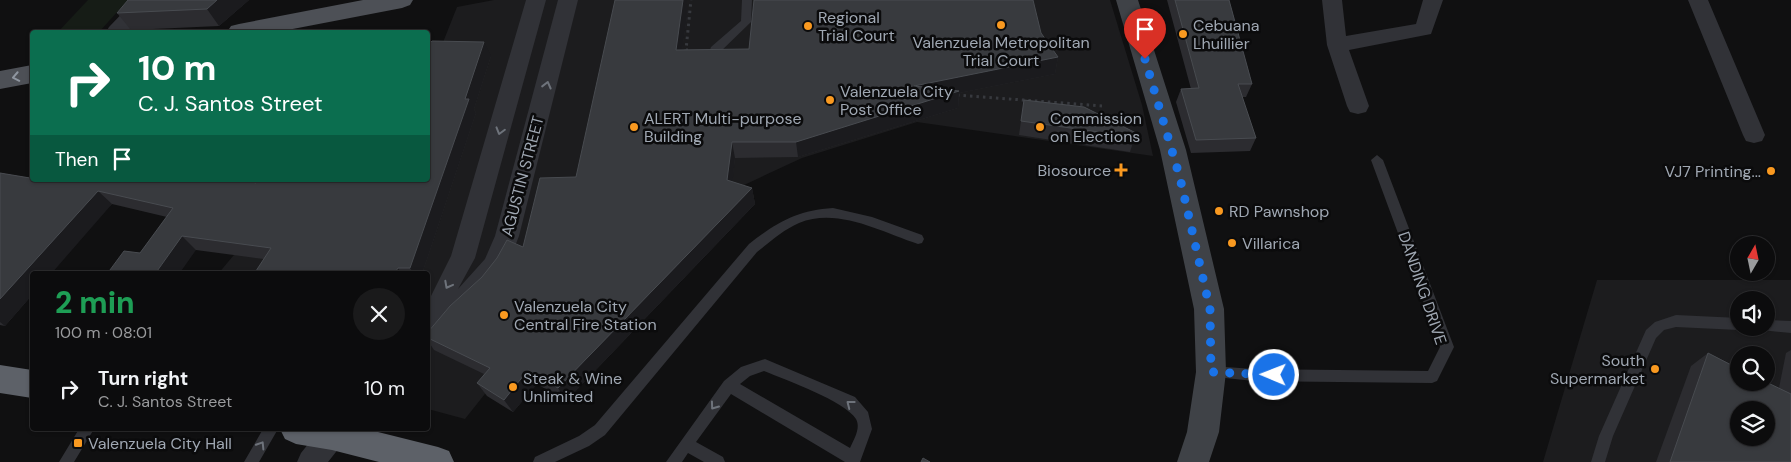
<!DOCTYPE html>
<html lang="en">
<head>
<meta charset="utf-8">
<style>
  body { margin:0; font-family:"DM Sans",sans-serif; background:#1a1a1b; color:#f1f3f6; height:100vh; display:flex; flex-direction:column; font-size:19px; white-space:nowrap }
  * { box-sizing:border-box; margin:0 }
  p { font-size:16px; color:#9a9b9d }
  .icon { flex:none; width:28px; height:28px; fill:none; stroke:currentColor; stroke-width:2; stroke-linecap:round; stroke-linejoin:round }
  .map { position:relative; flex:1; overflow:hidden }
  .drawer { position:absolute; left:30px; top:271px; width:400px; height:160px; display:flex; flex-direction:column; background:#0c0c0d; border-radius:5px; box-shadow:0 1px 4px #0004,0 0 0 1px #2c2c2e }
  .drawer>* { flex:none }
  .guide { position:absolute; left:30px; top:30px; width:400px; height:152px; border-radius:5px; box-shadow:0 1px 4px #0004,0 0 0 1px #2c2c2e; background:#0b6e4f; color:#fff; overflow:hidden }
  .needle { width:32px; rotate:9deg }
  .fabs { position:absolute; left:1730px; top:236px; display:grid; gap:10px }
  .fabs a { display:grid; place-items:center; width:45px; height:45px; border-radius:50%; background:#0c0c0d; box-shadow:0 1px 4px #0004,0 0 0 1px #2c2c2e; font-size:25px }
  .pin { position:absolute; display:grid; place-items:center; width:42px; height:42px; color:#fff; margin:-51px -21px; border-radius:50% 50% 50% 0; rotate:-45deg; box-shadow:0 0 5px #0007 }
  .pin .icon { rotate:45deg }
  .me { position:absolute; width:55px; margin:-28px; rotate:271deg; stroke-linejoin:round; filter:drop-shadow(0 0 4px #0008) }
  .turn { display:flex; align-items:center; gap:18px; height:105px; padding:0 25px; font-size:22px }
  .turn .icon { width:65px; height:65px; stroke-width:2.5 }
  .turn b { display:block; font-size:35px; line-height:42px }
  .then { display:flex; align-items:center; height:48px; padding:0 25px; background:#0003; gap:10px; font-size:19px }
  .round { display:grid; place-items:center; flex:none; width:52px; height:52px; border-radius:26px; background:#1a1a1b }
  .summary { display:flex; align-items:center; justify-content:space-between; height:85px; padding:0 25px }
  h1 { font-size:30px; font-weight:800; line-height:38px; color:#1e9e55 }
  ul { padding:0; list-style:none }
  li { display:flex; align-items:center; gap:15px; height:65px; padding:0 25px }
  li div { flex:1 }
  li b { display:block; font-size:19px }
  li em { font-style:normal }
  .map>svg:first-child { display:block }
</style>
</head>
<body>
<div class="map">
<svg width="1791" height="462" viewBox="0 0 1791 462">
  <rect width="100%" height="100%" fill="#101011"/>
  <path fill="#1c1c1e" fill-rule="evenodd" d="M494 0H1110L1142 105 1153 156 917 122 802 158 662 223 583 270 465 419 428 409V274H218L284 195 428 180 438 55 457 7Z
    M1597 280H1791V462H1543ZM1739 300H1766V328H1739ZM1739 355H1766V382H1739ZM1739 410H1766V438H1739Z"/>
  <path fill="#161c16" d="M88 0H128L99 32H58Z"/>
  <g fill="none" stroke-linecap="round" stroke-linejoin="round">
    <path stroke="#37393e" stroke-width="3" stroke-dasharray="2.5 4" stroke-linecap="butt" d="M688 50H686L691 0
      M957 95 1102 106"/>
    <path fill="#313237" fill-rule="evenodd" d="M742 0H752L751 22 719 53H711L710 50 711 47 741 21Z
      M1377 155 1383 160 1454 347 1437 381 1432 383 1254 381 1206 376 1204 372 1206 368 1211 366 1254 369 1428 371 1440 347 1371 160Z
      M833 208 872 217 922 235 924 239 922 243 918 244C881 232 838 207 799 223 783 230 771 241 757 252L605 435 589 446 555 462H533L535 457 579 436 595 425 749 244C776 223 797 210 833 208Z
      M1676 315 1739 318V328H1744L1739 330 1676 327 1664 330 1656 338 1613 436 1605 462H1591L1599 436 1646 330 1655 322Z
      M1766 320 1791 321V333L1761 330 1760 328H1766Z
      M765 359 855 397 868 412 872 429 860 462H845L731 394 696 442 723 457 725 462H704L688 453 682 462H666L724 381 741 367ZM764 371C786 380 845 401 856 419 861 428 854 439 850 448L740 384 750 376Z
      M79 429H94L74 462H59Z
      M263 429H278L259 462H244Z"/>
    <path fill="#313237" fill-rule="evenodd" d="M135 0H156L127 32H106L109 27Z
      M526 0H546L475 258 458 289 485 259 495 236 558 0H578L519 236C514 248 510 261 504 272 490 294 452 329 428 338V302L451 256Z
      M1322 0H1342L1346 36 1416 24 1423 0H1443L1431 34 1349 50 1369 106 1366 112 1358 114 1350 112 1347 106 1327 45Z
      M1688 0H1708L1765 135 1762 141 1754 143 1746 141 1743 135Z
      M320 429H351L347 438 328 462H297L301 453Z"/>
    <path fill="#3f4247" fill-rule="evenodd" d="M1116 0H1138L1186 150 1224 309 1226 372 1219 432 1209 462H1177L1187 432 1196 372 1194 309 1160 150Z"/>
    <path fill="#4d5056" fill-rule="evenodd" d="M363 0H413L410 5 402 8 277 32H227L231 26 239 24Z
      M32 65V83L0 89V71Z"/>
    <path fill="#5d6168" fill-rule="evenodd" d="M0 365 32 370V398L0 393Z
      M280 429H366L438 447 449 451 454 462H379L332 450 296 444 285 439Z"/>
  </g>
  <path fill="#2c2c30" d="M249 0 219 26 131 30 117 13Z
    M1167 0H1229L1252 84 1246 97H1242L1256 138 1250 151 1191 153 1176 102 1181 89H1191Z
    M688 9 682 50 749 49 1041 33 1058 57 1055 74 959 93 958 108 798 157 735 158 732 182 752 188 755 204 566 401 537 384 513 412 487 396 477 383 484 374 434 350 428 341V332L523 247 576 177Z
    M491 56 474 109 476 113 422 274H254L264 259 196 250 140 253 167 217 112 204 32 274V295L5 326 0 325V173L30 178 256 183Z
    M1024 100 1136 133 1130 152 1019 135Z
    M1791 350V462H1656L1691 366 1708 353 1779 388 1786 353Z"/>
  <path fill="#1b1b1e" d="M217 0H249L219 26 207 9Z
    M683 0H686L688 9 680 66 676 50Z
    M484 42 491 56 474 109 476 113 422 274H414L410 268Z
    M1058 57 1055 74 959 93 958 108 798 157 796 142 914 86Z
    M732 142 735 158 731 196 727 180Z
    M752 188 755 204 566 401 558 388Z
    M98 191 112 204 51 274H32V295L5 326 0 322V299Z
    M182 236 196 250 179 274H155Z
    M398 268 402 274H394Z
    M528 370 537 384 513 412 504 400Z"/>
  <path fill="#383a3e" stroke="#484b50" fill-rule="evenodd" d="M128 0H217L207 9 117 13Z
    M615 0H683L676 50 749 49 754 0H1033L1041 33 1058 57 914 86 959 91 796 142H732L727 180 752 188 558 388 528 370 504 400 477 383 490 368 428 338V332L450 306 482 277 497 258 507 240 523 247 540 178 576 177Z
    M1175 0H1229L1252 84H1238L1256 138 1196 140 1181 89 1199 88Z
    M432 41 484 42 465 99H469L410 268H398L394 274H254L271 248 182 236 155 274H107L124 251 140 253 173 208 98 191 0 299V173L30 178 32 175V180H244L256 183 259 180H428V45Z
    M1024 100 1084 107 1136 133 1134 137 1021 121Z
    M1708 353 1739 369V382H1766L1791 394V462H1670ZM1739 410H1766V438H1739Z
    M923 458 930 462H921Z"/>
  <defs><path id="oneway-chevron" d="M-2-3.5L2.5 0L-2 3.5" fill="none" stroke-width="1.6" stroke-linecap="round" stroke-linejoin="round" transform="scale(1.25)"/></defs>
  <use stroke="#8f96a0" href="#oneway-chevron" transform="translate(16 77) rotate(169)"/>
  <g stroke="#6e737b">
    <use href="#oneway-chevron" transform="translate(547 85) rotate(-76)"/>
    <use href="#oneway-chevron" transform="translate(500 131) rotate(106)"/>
    <use href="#oneway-chevron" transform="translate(448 285) rotate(118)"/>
    <use href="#oneway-chevron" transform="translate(850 404) rotate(-142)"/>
    <use href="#oneway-chevron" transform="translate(714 406) rotate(126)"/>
    <use href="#oneway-chevron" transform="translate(261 445) rotate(-58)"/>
  </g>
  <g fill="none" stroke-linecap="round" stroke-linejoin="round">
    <path stroke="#1a73e8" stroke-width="9" stroke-dasharray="0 16.2" d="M1145 59 1180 178 1210 309 1211 372 1274 375"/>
  </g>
  <g fill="#f99920" stroke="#0b0b0c" stroke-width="2">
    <circle cx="1001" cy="25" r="5"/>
    <circle cx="808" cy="26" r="5"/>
    <circle cx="1183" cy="34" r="5"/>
    <circle cx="830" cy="100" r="5"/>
    <circle cx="634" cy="127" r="5"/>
    <circle cx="1040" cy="127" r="5"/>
    <path d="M1118.5 162.5h5v5h5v5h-5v5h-5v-5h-5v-5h5z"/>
    <circle cx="1771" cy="171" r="5"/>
    <circle cx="1219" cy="211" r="5"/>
    <circle cx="1232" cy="243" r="5"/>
    <circle cx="504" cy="315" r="5"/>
    <circle cx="1655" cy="369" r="5"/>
    <circle cx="513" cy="387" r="5"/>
    <rect x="73" y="438" width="10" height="10" rx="2.5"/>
  </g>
  <g text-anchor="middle" stroke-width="5" stroke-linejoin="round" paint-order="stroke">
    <g font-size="16" fill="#a0a8b3" stroke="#0b0b0c" text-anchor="start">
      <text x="818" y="23">Regional<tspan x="818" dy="18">Trial Court</tspan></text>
      <text x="1193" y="31">Cebuana<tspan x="1193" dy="18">Lhuillier</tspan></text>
      <text x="1001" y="48" text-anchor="middle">Valenzuela Metropolitan<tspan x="1001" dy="18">Trial Court</tspan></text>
      <text x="840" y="97">Valenzuela City<tspan x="840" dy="18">Post Office</tspan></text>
      <text x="644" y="124">ALERT Multi-purpose<tspan x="644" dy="18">Building</tspan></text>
      <text x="1050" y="124">Commission<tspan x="1050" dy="18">on Elections</tspan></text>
      <text x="1111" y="176" text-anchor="end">Biosource</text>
      <text x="1761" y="177" text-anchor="end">VJ7 Printing...</text>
      <text x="1229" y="217">RD Pawnshop</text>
      <text x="1242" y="249">Villarica</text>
      <text x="514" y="312">Valenzuela City<tspan x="514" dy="18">Central Fire Station</tspan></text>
      <text x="1645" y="366" text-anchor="end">South<tspan x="1645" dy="18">Supermarket</tspan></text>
      <text x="523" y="384">Steak &amp; Wine<tspan x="523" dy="18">Unlimited</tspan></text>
      <text x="88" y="449">Valenzuela City Hall</text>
    </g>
    <g font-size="16" fill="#a0a8b3" stroke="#0b0b0c">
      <text transform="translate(522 176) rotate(-75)" y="6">AGUSTIN STREET</text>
      <text transform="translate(1423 288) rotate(71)" y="6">DANDING DRIVE</text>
    </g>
  </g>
</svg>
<div class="fabs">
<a><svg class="needle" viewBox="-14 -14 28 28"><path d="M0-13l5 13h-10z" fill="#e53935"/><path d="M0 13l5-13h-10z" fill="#9a9b9d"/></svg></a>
<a><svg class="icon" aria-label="sound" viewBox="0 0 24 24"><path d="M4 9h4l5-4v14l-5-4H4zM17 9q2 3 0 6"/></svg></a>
<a><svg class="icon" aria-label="search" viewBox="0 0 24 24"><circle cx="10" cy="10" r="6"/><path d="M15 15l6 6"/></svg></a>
<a><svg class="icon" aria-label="layers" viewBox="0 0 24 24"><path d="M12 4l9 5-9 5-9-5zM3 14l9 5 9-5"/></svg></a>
</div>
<div class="pin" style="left:1145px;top:59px;background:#d93025"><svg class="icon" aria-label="arrive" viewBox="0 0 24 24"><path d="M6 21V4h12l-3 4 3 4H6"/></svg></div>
<svg class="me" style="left:1274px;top:375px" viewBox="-20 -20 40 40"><circle r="17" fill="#1a73e8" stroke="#fff" stroke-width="3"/><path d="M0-11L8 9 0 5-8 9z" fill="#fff"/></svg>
<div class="guide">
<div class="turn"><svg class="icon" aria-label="right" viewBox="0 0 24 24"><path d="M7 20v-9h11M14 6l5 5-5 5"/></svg><div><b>10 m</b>C. J. Santos Street</div></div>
<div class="then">Then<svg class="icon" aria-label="arrive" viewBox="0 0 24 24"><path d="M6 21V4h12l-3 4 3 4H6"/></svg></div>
</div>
<section class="drawer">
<div class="summary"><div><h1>2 min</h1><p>100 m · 08:01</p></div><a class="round"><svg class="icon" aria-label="close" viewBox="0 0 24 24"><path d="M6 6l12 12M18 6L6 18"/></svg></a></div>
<ul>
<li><svg class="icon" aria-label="right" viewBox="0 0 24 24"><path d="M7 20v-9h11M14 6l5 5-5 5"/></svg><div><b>Turn right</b><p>C. J. Santos Street</p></div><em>10 m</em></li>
</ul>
</section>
</div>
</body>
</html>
